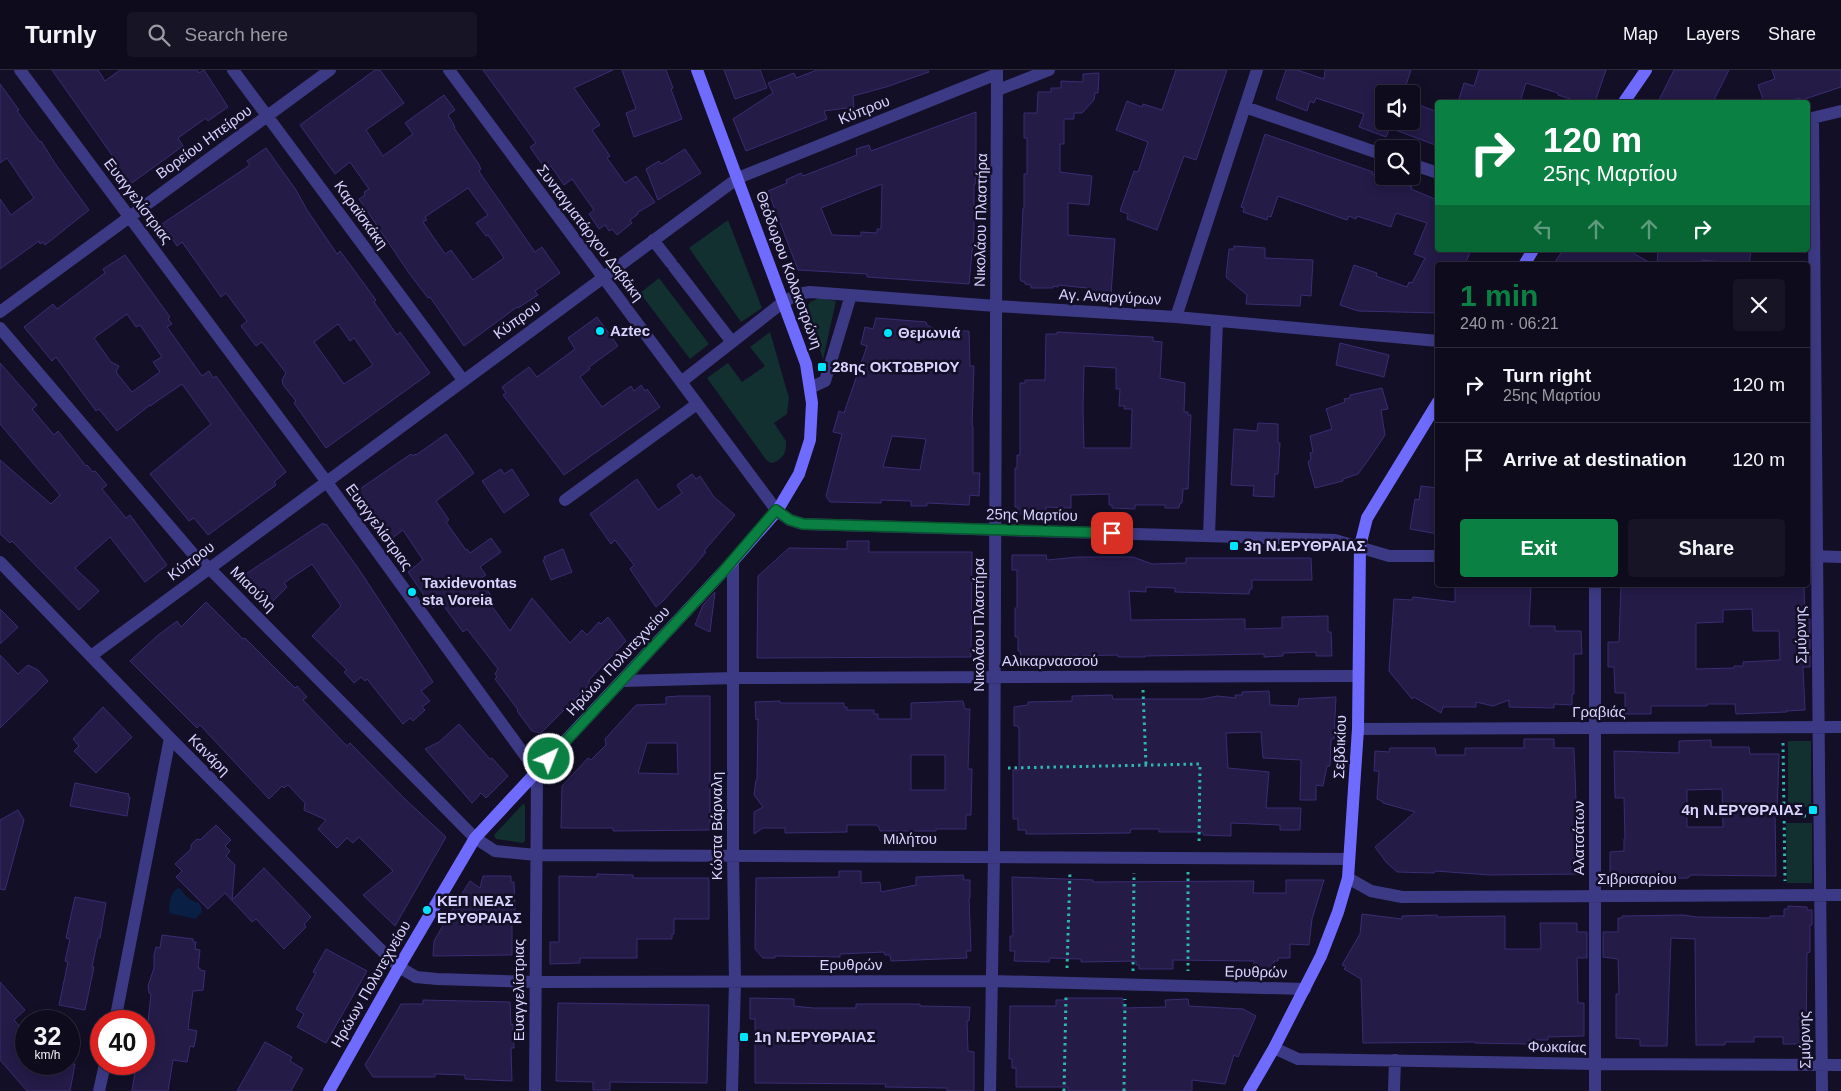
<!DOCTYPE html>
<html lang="en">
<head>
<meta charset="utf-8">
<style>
  body { margin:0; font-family:Helvetica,sans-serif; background:#171425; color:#f1f3f6; height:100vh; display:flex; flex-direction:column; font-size:19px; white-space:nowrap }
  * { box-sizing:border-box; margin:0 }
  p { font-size:16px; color:#9b9ba3 }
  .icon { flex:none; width:28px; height:28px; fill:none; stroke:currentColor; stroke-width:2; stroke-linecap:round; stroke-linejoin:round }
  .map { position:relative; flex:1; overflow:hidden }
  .side { position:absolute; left:1435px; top:192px; width:375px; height:325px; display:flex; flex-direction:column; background:#0e0b1c; border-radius:5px; box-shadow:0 2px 12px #0003,0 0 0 1px #2e2b3b }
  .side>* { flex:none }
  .guide { position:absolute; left:1435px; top:30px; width:375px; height:152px; border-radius:5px; box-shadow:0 2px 12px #0003,0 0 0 1px #2e2b3b; background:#0b8043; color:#fff; overflow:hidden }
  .tools { position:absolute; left:1375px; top:15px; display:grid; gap:10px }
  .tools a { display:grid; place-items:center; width:45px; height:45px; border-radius:5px; background:#0e0b1c; box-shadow:0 2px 12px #0003,0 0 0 1px #2e2b3b; font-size:25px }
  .speed { position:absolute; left:15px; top:940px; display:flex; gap:10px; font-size:25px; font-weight:700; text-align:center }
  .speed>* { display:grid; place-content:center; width:65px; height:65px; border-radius:50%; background:#0e0b1c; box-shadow:0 2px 12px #0003,0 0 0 1px #2e2b3b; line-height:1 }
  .speed small { font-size:12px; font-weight:400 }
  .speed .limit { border:8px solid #d22; background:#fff; color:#111 }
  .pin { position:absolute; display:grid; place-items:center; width:42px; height:42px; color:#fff; margin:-21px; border-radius:10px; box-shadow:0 2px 8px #0006 }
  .me { position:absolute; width:55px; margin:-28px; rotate:43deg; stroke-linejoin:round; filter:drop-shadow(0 0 4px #0008) }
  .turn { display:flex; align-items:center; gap:18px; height:105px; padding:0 25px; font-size:22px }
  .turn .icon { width:65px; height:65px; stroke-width:2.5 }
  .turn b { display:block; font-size:35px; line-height:42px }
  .lanes { display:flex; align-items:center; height:48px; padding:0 25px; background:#0003; justify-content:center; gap:25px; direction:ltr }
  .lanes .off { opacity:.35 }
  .round { display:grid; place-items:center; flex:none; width:52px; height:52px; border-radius:5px; background:#171425 }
  .headline { display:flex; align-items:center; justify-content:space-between; height:85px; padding:0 25px }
  h1 { font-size:30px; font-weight:700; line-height:38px; color:#0b8043 }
  .action { display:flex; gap:10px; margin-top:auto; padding:10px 25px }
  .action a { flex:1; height:58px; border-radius:5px; background:#0b8043; color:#fff; font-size:20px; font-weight:700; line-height:58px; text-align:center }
  .action a+a { background:#171425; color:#f1f3f6 }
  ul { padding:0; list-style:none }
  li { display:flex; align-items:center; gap:15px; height:75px; padding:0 25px; border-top:1px solid #2e2b3b }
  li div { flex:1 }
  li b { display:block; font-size:19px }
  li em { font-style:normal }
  header { display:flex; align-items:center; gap:30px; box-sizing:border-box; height:70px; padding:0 25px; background:#0e0b1c; border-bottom:1px solid #2e2b3b }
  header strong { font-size:24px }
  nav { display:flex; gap:28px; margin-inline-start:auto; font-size:18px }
  .search { width:350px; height:45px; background:#171425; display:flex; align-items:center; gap:12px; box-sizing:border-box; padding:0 18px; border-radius:5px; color:#9b9ba3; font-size:19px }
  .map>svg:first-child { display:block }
</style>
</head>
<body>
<header>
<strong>Turnly</strong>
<div class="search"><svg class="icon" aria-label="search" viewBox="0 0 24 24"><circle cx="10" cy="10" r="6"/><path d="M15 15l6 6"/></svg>Search here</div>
<nav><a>Map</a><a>Layers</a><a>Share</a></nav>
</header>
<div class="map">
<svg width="1841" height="1021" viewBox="0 0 1841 1021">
  <rect width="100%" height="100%" fill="#130f26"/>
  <path fill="#12302f" d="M728 150 762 238 741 252 689 178Z
    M659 208 709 274 690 289 640 223Z
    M820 228 836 231 823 290 808 236 810 232Z
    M770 262 789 328 787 344 774 353 786 371C787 383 782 390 772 393L767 391 707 308 728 293 742 312 765 296 750 277Z
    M1788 671H1811V737H1788Z
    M523 734 525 735V771L523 773 496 769 494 765Z
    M1786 753H1812V813H1787Z"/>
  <path fill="#0a1f44" d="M179 818C183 821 184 825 188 828 196 834 201 829 202 842L195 849 169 843C170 834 169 822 179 818Z"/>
  <path fill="#241b47" stroke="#3b2d73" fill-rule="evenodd" d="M52 0H98L105 11 120 0H197L199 3 204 0 228 37 208 51 206 48 178 68 183 76 129 115 111 90 114 88Z
    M375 0H380L404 33 366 60 383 86 413 64 405 53 444 25 455 40 448 45 455 57 454 58 478 93 481 99 479 101 482 106 535 182 542 177 560 203 535 221 538 225 518 238 517 237 464 276 430 227 428 228 409 203 359 129 365 125 364 122 369 119 350 92 335 104 300 55ZM468 118 488 145 476 153 486 166 488 165 504 188 473 210 451 180 445 184 423 152 427 150 425 147Z
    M483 0H613L574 18 600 55 592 60 610 86 607 88 625 113 636 106 655 132 637 143 638 144 630 150 632 153 617 165 612 159 609 161 605 155 599 159 589 144 594 140 572 109 564 115 551 96 546 100 530 77 536 73Z
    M622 0H666L673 18 671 19 682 49 634 67 626 43 636 39Z
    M724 0H760L767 18 735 29Z
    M817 0H928L929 2 886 17 853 26 854 37 824 41 827 49 746 81 733 49 773 23 768 13 794 3 796 8Z
    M1176 0H1227L1196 90 1184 86 1157 160 1127 149 1128 144 1120 141 1134 101 1138 102 1148 72 1116 60 1127 31 1142 37 1143 34 1162 40Z
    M1286 0H1297L1324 9 1325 0H1411L1403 24H1384V51H1411V32L1438 42V76L1390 58 1386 67 1359 57 1364 44 1316 28 1314 33 1310 31 1307 41 1276 29Z
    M1479 0H1606L1595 32H1579L1558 25V23L1526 13 1520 32H1458L1464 13 1474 16Z
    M1674 0H1729L1713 32H1658Z
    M1772 0H1841V17L1802 30 1799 28 1785 32H1764L1758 15 1775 9Z
    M1099 3 1098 23H1095L1094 30 1082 43H1074V49H1064V74H1060V102L1092 106 1089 135 1068 133V165L1115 169 1111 224 1087 222V218L1058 215V217L1053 216V218H1031V215L1025 214V212L1021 211 1020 208 1023 138H1024V104H1027V68H1024V43H1037L1038 22H1051V18H1061V11L1083 12V4Z
    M0 14 19 40 17 41 40 72 41 71 54 92 89 140 45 175 43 172 40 174 39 171 0 199V129L11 145 34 128 7 88 0 93Z
    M976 42V114H974V162L969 214 867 207V204L798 200 768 121 787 113 786 110 801 103 803 106 857 85 856 79 869 75 871 81ZM882 114 881 159H877V163L861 162V166L832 165 821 138Z
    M1265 64 1373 102 1372 104 1412 117 1411 119 1437 130 1438 129V180H1471L1465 195H1438V243L1358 241 1340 235 1354 195 1377 203 1376 206 1407 217 1409 212 1412 213 1425 188 1414 184 1427 153 1396 143 1391 157 1357 146 1356 149 1349 146 1347 150 1278 126 1271 147 1268 146 1267 150 1243 142 1244 138 1241 137Z
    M266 78 296 120 307 140 337 184 340 181 376 230 374 232 397 265 400 262 430 303 326 378 294 333 296 331 283 315 282 310 286 303 262 272 256 276 241 256 247 251 226 223 221 227 182 172 177 176 162 154 250 95 247 91ZM338 254 350 271 354 268 373 295 344 314 314 272Z
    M685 79 701 103 658 130 646 99 659 91 661 94Z
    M1234 176 1265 178V188L1313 190 1311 226 1301 225 1300 236 1246 234 1247 225 1226 207 1229 179H1234Z
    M1563 180H1628L1654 195H1553Z
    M1658 180H1751L1749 195 1702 190 1701 195H1657Z
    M125 185 170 247 168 249 172 254 167 257 202 306 209 301 213 308 216 306 286 402 274 412 276 415 208 465 194 448 189 451 150 404 211 354 182 314 150 336V335L117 361 99 339 96 341 56 287 52 291 24 257 53 234 57 239 105 203 103 199ZM127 244 136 257 140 255 162 287 153 292 160 302 132 322 116 302 119 296 111 292 94 268Z
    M597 247 618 276 589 297 590 299 580 307 602 337 631 316 634 321 641 315 645 321 647 319 660 337 564 405 503 325 506 323 502 317 529 297 537 307 575 279 568 268Z
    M876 248 926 252 927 255 938 261H969L970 296H974L972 356H973V403H980L979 426 970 425 969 435 927 433V436H911V431L881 430V433L830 432 826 426 842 364 833 362 839 341 844 343 867 276 861 274 865 257 873 259ZM892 366 926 369 920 400 883 397Z
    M1057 262 1153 267V271L1162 272 1160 308 1185 313 1184 342H1188V345H1191L1188 419H1183L1182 433H1180L1179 438H1165V435H1135V439L1112 438V435H1109V424L1071 425V438L1046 437V444H1018V437H1015V398H1017V385H1020V313H1025V310H1045L1046 264H1057ZM1084 296 1116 298V319H1120L1119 336H1125L1124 339H1132L1131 378H1084L1083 338Z
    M1340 273 1389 285 1384 307 1336 295Z
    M0 293 37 335 32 339 54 365 58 361 86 396 87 395 93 402 95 401 107 415 102 419 126 448 130 445 167 495 145 512 110 467 75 498 99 521 79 540 12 471 10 473 0 464V390L51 434 60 425 0 354Z
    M1382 318 1388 339 1381 340 1385 365 1371 386 1358 404 1343 409V411L1315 418 1308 392 1311 389 1310 383 1313 382 1310 366 1332 359 1326 339 1345 332 1344 329 1350 328V325Z
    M1258 353 1278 354V373H1280L1278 404H1275L1274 427 1253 426 1254 416 1231 415 1234 359 1257 361Z
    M446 364 474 403 436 431 449 450 446 452 466 480 467 479 470 483 491 468 501 482 480 497 486 505 479 509 493 528 488 531 510 561 532 528 570 573 582 560 587 565 599 552 601 554 608 547 626 571 589 610V615L541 663 532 661 517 641 518 640 495 609 497 607 495 604 498 599 467 559 463 562 441 532 433 538 408 502 423 490 403 460 391 469 357 421 411 384 413 386 415 384 416 385Z
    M501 399 504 404 512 399 529 425 504 443 482 411Z
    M692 404 696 409 700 406 714 427 735 445 704 481 706 482 690 501 663 531 656 537 630 499 634 495 615 470 611 474 590 444 637 409 658 440 682 423 677 415Z
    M1421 416 1438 418V464L1410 459 1415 429 1419 430Z
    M323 453 324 455 326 454 358 498 433 612 421 621 430 631 422 637 425 640 413 651 410 648 403 654 367 609 365 611 361 607 354 613 344 602 347 600 312 566 341 536 312 494 284 513 287 517 272 532 269 530 268 532 241 507Z
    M847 471H869V482H972L971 587 757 588 758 506 789 478 847 479Z
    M563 479 572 502 551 510 543 490 545 489 544 487Z
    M1012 485H1046L1047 490 1078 487H1133L1152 494 1186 493V488H1311L1312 510H1252V519H1250L1249 524 1175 522V518L1146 517V522L1129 521 1131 550 1245 549V559L1282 558V547L1328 546V562H1331L1332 586H1316V582L1283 583V586L1264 587V584L1145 586V587H1118V585L1021 587 1020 581H1018V567H1015V538H1017V500H1012Z
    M1455 515H1528V517H1531L1529 556H1555V561H1581L1582 584H1574V624H1572V635L1554 634V638L1509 637V630L1493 636 1476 632V637H1443L1441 643 1414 627 1412 629 1389 601 1394 529 1412 530 1413 527 1455 532Z
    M1621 515H1804L1805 549H1810V597H1803L1805 640 1786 641 1787 642 1736 644 1735 634H1707V636H1651V644H1625V623H1615L1614 597H1608V572H1619ZM1752 539 1753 561H1779L1780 590 1743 592V596H1734V598L1696 599V553L1723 552V540Z
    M715 522 710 562 695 555 703 535Z
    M206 532 243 569 245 568 295 618 297 616 307 627 303 630 347 676 350 673 406 730 446 767 395 856 363 825 393 801 359 767 353 773 347 768 337 778 318 759 326 750 304 740 305 733 288 715 284 718 282 716 269 729 200 655 197 658 130 591 157 566 177 551 181 557Z
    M0 539 18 557 0 574Z
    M0 585 18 604 28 595 38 600 48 611 0 658Z
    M1269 621 1270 635 1298 636 1299 629 1336 627 1334 669H1331L1330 696H1327L1323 716 1316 715V730H1300L1301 690 1263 688 1261 662 1226 663 1228 698 1269 702 1266 738H1301L1300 760H1280V755L1231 753V766L1203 765V762H1159V759H1131L1130 763 1043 764H1026V760H1018V749H1013V700H1019V659L1018 656H1014V637L1028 635V632L1072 631V626L1112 625 1113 629H1203L1217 626 1236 628 1235 625H1242V622Z
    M678 626H710V760L613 761V758H561L562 716 588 688 591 690 606 675 605 669 636 635 666 634V627ZM647 673H677L678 704 638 703Z
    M780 631V633H844V637H847V640H874V644H878V649H911V633L963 631 965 639H970L968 699H972L971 745H966V759H936V761H880L879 757 876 755H847V762L785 763V758H763L754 764V742L763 737 754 725 756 710H757L758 649 756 650 755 632ZM911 685H945V720H911Z
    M103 637 132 667 96 703 74 681 79 676 73 669Z
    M459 654 490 689 492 688 508 706 486 728 481 723 472 733 425 679 439 672Z
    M1524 669H1554V678H1574L1576 730H1582V734L1584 733V755H1577L1578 804 1490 805 1435 801 1434 803 1397 802 1386 792 1375 777 1415 742 1383 733 1382 731 1377 729 1379 701H1374L1375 681 1389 682 1390 678H1435L1436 685H1465V678H1524Z
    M1711 670V677H1749L1750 684H1779L1777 743H1775L1776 806 1691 805 1688 808 1656 809V813H1610V782L1624 781V769H1625L1624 728H1615L1614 681 1679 683V671ZM1722 719 1723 757H1687V720Z
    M75 713 129 724 128 727H130L127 746 70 736Z
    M18 740 24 750 5 820 0 819V750Z
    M216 755 231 770 225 776 230 781 226 786 235 795 232 830 264 798 311 847 304 854 306 857 284 879 256 849 252 852 225 823 208 839 176 807 182 801 175 794 191 779V775L197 769 200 770Z
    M839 801H861V813L880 812 881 822 916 815V807L963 805 964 810H970V828H969L971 881H966L967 888 891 891 890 885H885L884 882 840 884V887L775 886V888H763L755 879 756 808 839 807Z
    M597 804 633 805V808H709V849H674V864H672V869H637V888H580V893L550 894V872H559V806L597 807Z
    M483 806H511V812H514L515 842H512V885L433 886 434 871 455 835 470 811 480 818Z
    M1012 807 1093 810V812L1254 811 1253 823H1286V810H1324L1312 849 1309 875 1290 874V888H1278V891H1274V899H1254V891L1173 890V899H1139V895H1136V891L1081 892V889L1050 888 1049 892 1014 891 1015 881H1010V866H1013Z
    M75 827 106 833 100 868H98L92 897H94L85 940 59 935 68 892 65 891 70 869 66 868Z
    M1788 836 1807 837V840H1812V855H1810V882L1807 883 1806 974H1783V967H1754V972H1725V975H1696L1695 869 1671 868 1667 976H1640V969L1616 968V924H1619L1618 889 1603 887V862H1618V848H1622V846L1683 845 1697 847 1770 848V846H1784V839H1788Z
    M1362 844 1402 849V846L1437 845V847L1505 846V879H1541L1540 853H1577V862H1587V888H1577L1578 933H1584V966L1548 967V970H1529L1528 974 1475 973V972L1363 973 1361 909 1344 899 1346 897 1342 895 1360 864Z
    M162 865 193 869V872H196L195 879 200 880 198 898H200V900L205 901 203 920 193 921 188 959 197 961 194 977 190 976 187 992 173 990 168 1021H132L136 996 144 998V951L148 952 151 924 149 923 148 916 154 898V885L156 877 160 878Z
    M326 879 367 901 326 973 297 957 304 944 296 939 316 903 313 902Z
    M0 912 25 940 14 950 26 964V994H75L70 1021H27L0 990Z
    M750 928 794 929V936L813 938H856V934H920V936L970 937 969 951H967L968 981 974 982V1021H947V1018L885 1017 886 1014 755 1013V949H750Z
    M1068 928H1123V938L1166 937 1165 930 1188 929 1189 936 1243 939 1256 946 1238 987 1234 985 1225 1014 1192 1010V1021H1068V1017H1016V998H1012V989H1009L1010 936H1056V930H1068Z
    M423 930 510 932 511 955 513 954 514 978H511L512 1011 465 1009V1005L435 1004V1007H373L365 995 401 934H423Z
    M558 933 709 935 707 1013 610 1012V1020H593V1012L556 1011Z
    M265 972 292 987 290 991 303 999 291 1021H237Z"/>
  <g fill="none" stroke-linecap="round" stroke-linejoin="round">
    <path stroke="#2fb8b0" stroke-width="3" stroke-dasharray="2.5 4" stroke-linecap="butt" d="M1143 620 1146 695
      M1783 673 1785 811
      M1008 698 1200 694 1199 775
      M1784 745 1806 746
      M1188 802V901
      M1067 898 1070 802
      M1133 901 1134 803
      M1064 1021 1066 927
      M1124 1021 1125 929"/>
    <path stroke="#3d3a85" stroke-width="12" d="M20 0 326 411 537 702 535 1021
      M233 0 463 310
      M449 0 777 441 790 450 803 454 1335 470 1389 486H1438
      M998 20 1049 0
      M1245 37 1384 85
      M1813 48 1822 1021
      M1808 49 1841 41
      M1411 94 1438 103
      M653 170 671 193
      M674 197 732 272
      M0 242 330 0
      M1176 247 1257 0
      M0 258 194 485 209 498 475 768 495 781 536 785 1349 789
      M681 312 782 233 798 224 810 222 996 236 1176 247 1438 271
      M810 318 825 311 851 225
      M565 430 697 334
      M1209 465 1217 251
      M1808 486 1841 487
      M0 492 170 668 377 876 399 897 416 907 437 909 535 912 992 911 1305 919
      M1595 515V1021
      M91 586 738 108 997 4
      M622 611 734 608 1358 606
      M1358 659 1841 657
      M1348 808 1371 821 1402 827 1841 825
      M115 951 170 668
      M1274 978 1298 989 1595 994 1841 995
      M99 1021 105 994
      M732 1021 735 912 733 785V491
      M990 1021 994 786 997 0
      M1394 1021 1395 990"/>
    <path stroke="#6f6bff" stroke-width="12" d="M1624 32 1646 0
      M1524 195 1533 180
      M329 1021 399 897 475 768 733 491 777 441 799 404 810 370 812 333 806 294 697 0
      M1249 1021 1274 978 1321 886 1338 842 1348 808 1358 659 1360 476 1367 448 1438 332"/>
  </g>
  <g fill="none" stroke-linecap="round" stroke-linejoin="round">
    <defs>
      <path id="route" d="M549 689 721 504 776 440 790 450 803 454 1112 463"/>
    </defs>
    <use href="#route" stroke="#07532c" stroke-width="12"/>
    <use href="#route" stroke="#0b8043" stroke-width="9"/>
  </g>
  <g fill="#00e5ff" stroke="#130f26" stroke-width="2">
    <circle cx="600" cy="261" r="5"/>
    <circle cx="888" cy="263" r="5"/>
    <rect x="817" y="292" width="10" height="10" rx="2.5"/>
    <rect x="1229" y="471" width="10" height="10" rx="2.5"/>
    <circle cx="412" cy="522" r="5"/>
    <rect x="1808" y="735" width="10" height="10" rx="2.5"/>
    <circle cx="427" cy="840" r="5"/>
    <rect x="739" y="962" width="10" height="10" rx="2.5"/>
  </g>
  <g text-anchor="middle" stroke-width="5" stroke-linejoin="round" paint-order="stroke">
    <g font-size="15" fill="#d9d4ff" stroke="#130f26">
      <text transform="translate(864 40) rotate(-22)" y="5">Κύπρου</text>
      <text transform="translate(204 72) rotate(-36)" y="5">Βορείου Ηπείρου</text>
      <text transform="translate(138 131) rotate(53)" y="5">Ευαγγελίστριας</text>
      <text transform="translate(361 145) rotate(54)" y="5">Καραϊσκάκη</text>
      <text transform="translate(981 150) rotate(-89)" y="5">Νικολάου Πλαστήρα</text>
      <text transform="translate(590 163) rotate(53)" y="5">Συνταγματάρχου Δαβάκη</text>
      <text transform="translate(789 200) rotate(70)" y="5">Θεόδωρου Κολοκοτρώνη</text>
      <text transform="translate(1110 227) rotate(3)" y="5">Αγ. Αναργύρων</text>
      <text transform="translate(517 250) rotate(-36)" y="5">Κύπρου</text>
      <text transform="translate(1032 445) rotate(1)" y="5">25ης Μαρτίου</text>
      <text transform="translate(379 457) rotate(54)" y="5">Ευαγγελίστριας</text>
      <text transform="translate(191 491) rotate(-37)" y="5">Κύπρου</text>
      <text transform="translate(253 519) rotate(45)" y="5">Μιαούλη</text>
      <text transform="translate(979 555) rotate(-90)" y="5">Νικολάου Πλαστήρα</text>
      <text transform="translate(1801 565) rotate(-91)" y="5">Σμύρνης</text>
      <text transform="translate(618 591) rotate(-47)" y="5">Ηρώων Πολυτεχνείου</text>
      <text x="1050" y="596">Αλικαρνασσού</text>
      <text x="1599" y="647">Γραβιάς</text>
      <text transform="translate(1340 677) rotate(-88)" y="5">Σεβδικίου</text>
      <text transform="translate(209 685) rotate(45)" y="5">Κανάρη</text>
      <text transform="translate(717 756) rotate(-90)" y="5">Κώστα Βάρναλη</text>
      <text transform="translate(1579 768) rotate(-90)" y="5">Αλατσάτων</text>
      <text x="910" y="774">Μιλήτου</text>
      <text x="1637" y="814">Σιβρισαρίου</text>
      <text x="851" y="900">Ερυθρών</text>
      <text transform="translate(1256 902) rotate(1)" y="5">Ερυθρών</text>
      <text transform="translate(371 914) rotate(-60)" y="5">Ηρώων Πολυτεχνείου</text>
      <text transform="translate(519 920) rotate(-90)" y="5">Ευαγγελίστριας</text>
      <text transform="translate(1805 970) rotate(-91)" y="5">Σμύρνης</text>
      <text transform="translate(1557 977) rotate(1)" y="5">Φωκαίας</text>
    </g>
    <g font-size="15" font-weight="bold" fill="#d9d4ff" stroke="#130f26" text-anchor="start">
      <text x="610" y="266">Aztec</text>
      <text x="898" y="268">Θεμωνιά</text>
      <text x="832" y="302">28ης ΟΚΤΩΒΡΙΟΥ</text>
      <text x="1244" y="481">3η Ν.ΕΡΥΘΡΑΙΑΣ</text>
      <text x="422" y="518">Taxidevontas<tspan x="422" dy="17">sta Voreia</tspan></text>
      <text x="1803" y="745" text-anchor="end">4η Ν.ΕΡΥΘΡΑΙΑΣ</text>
      <text x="437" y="836">ΚΕΠ ΝΕΑΣ<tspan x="437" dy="17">ΕΡΥΘΡΑΙΑΣ</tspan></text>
      <text x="754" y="972">1η Ν.ΕΡΥΘΡΑΙΑΣ</text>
    </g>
  </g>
</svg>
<div class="tools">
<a><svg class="icon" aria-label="sound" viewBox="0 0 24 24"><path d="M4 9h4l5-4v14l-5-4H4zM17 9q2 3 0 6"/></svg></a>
<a><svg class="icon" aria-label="search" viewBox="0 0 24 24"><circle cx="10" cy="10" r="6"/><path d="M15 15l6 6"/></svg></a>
</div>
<div class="speed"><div>32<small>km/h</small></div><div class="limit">40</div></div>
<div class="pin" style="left:1112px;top:463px;background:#d93025"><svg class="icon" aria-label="arrive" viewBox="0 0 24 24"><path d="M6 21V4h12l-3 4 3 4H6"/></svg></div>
<svg class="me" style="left:549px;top:689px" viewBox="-20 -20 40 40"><circle r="17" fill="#0b8043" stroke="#fff" stroke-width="3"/><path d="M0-11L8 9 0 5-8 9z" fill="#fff"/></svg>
<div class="guide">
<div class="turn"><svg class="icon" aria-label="right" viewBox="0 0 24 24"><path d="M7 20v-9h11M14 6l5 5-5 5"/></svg><div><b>120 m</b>25ης Μαρτίου</div></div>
<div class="lanes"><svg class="icon off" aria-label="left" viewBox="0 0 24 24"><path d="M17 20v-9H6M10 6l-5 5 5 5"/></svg><svg class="icon off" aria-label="ahead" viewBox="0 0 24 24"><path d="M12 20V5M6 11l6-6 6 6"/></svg><svg class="icon off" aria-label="ahead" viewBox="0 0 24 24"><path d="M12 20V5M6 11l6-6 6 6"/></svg><svg class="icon" aria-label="right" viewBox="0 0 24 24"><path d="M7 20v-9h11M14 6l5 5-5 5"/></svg></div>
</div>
<section class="side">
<div class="headline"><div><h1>1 min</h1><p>240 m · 06:21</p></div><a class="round"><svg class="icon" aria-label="close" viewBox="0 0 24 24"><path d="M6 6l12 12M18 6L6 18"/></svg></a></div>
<ul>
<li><svg class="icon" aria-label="right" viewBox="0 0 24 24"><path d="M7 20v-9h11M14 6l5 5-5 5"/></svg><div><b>Turn right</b><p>25ης Μαρτίου</p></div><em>120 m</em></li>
<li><svg class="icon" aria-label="arrive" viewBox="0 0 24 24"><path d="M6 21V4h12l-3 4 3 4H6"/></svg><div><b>Arrive at destination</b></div><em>120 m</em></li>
</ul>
<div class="action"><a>Exit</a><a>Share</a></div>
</section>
</div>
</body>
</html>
